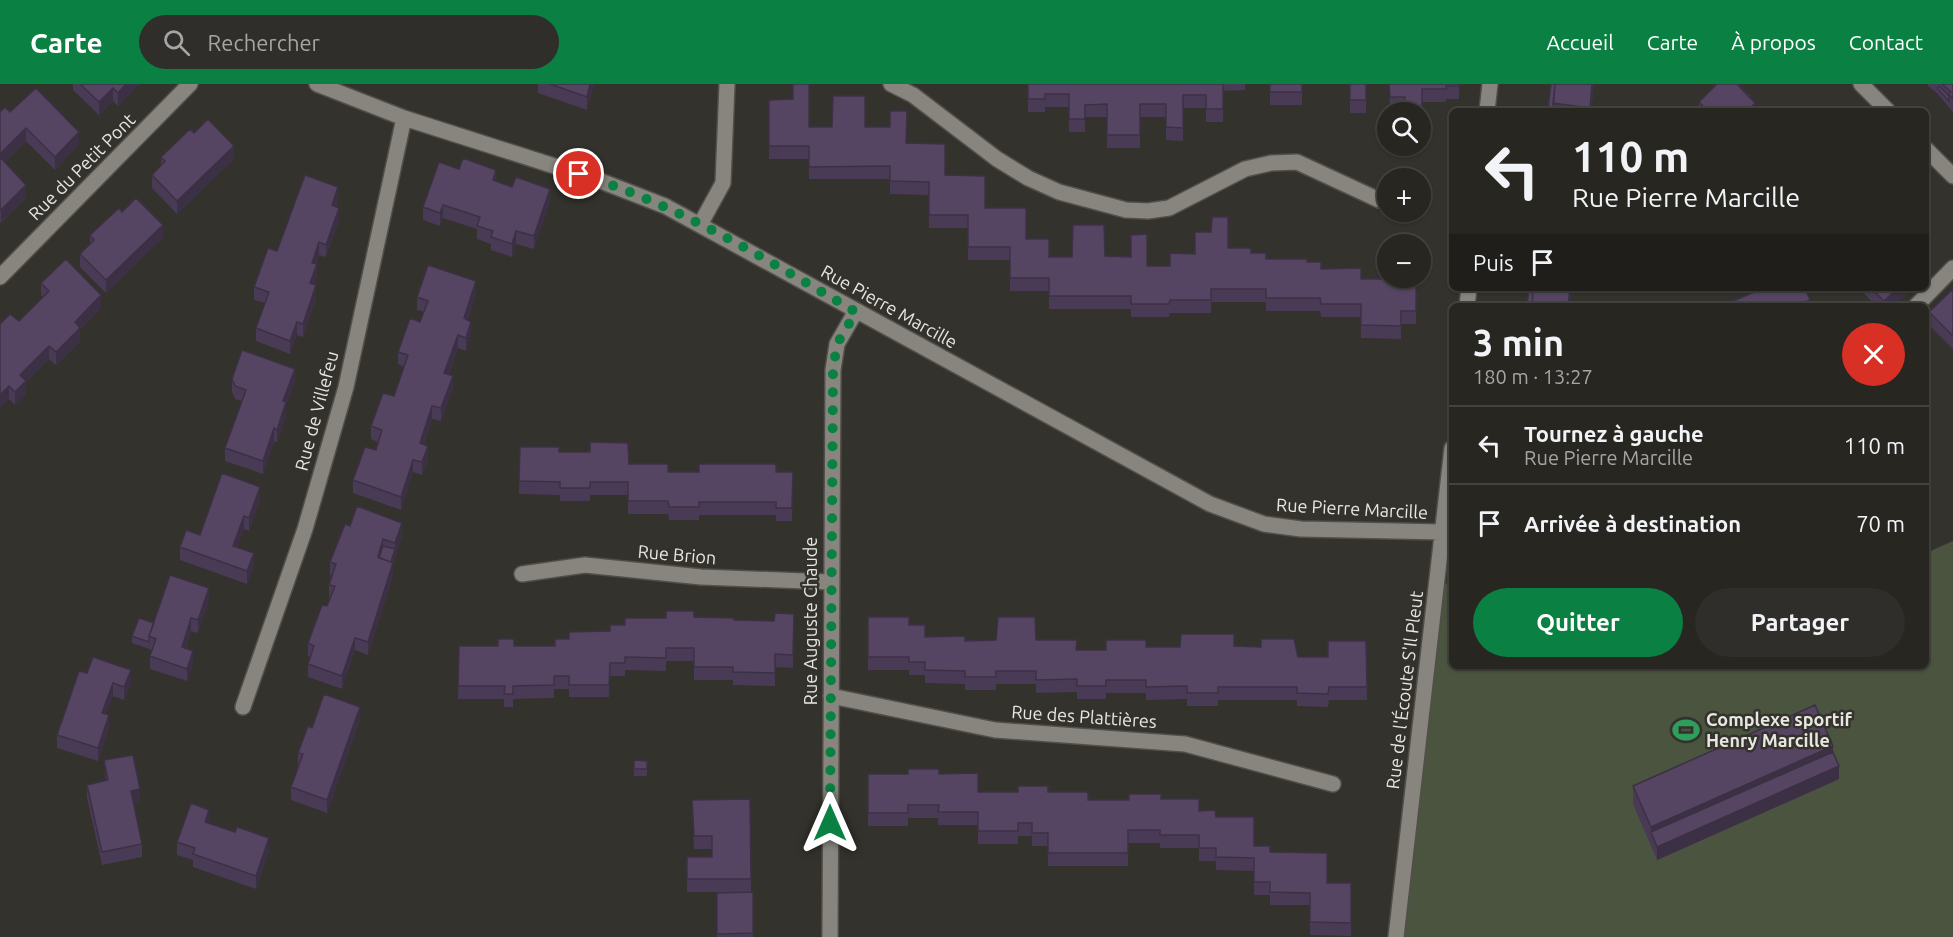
<!DOCTYPE html>
<html lang="fr">
<head>
<meta charset="utf-8">
<style>
  body { margin:0; font-family:Ubuntu,sans-serif; background:#2f2e2a; color:#f1f3f6; height:100vh; display:flex; flex-direction:column; font-size:22px; white-space:nowrap }
  * { box-sizing:border-box; margin:0 }
  p { font-size:20px; color:#a4a5a5 }
  .icon { flex:none; width:33px; height:33px; fill:none; stroke:currentColor; stroke-width:2; stroke-linecap:round; stroke-linejoin:round }
  .map { position:relative; flex:1; overflow:hidden }
  .sheet { position:absolute; left:1449px; top:219px; width:480px; height:366px; display:flex; flex-direction:column; background:#272621; border-radius:9px; box-shadow:0 2px 4px #0004,0 0 0 2px #43433f }
  .sheet>* { flex:none }
  .banner { position:absolute; left:1449px; top:24px; width:480px; height:183px; border-radius:9px; box-shadow:0 2px 4px #0004,0 0 0 2px #43433f; background:#272621; color:#f1f3f6; overflow:hidden }
  .controls { position:absolute; left:1377px; top:18px; display:grid; gap:12px }
  .controls a { display:grid; place-items:center; width:54px; height:54px; border-radius:50%; background:#272621; box-shadow:0 2px 4px #0004,0 0 0 2px #43433f; font-size:30px }
  .pin { position:absolute; display:grid; place-items:center; width:51px; height:51px; color:#fff; margin:-26px; border:3px solid #fff; border-radius:50%; box-shadow:0 2px 6px #0007 }
  .me { position:absolute; width:66px; margin:-33px; rotate:0deg; stroke-linejoin:round; filter:drop-shadow(0 0 4px #0008) }
  .turn { display:flex; align-items:center; gap:21px; height:126px; padding:0 24px; font-size:27px }
  .turn .icon { width:78px; height:78px; stroke-width:2.5 }
  .turn b { display:block; font-size:42px; line-height:51px }
  .then { display:flex; align-items:center; height:57px; padding:0 24px; background:#0003; gap:12px; font-size:22px }
  .round { display:grid; place-items:center; flex:none; width:63px; height:63px; border-radius:32px; background:#2f2e2a }
  .headline { display:flex; align-items:center; justify-content:space-between; height:102px; padding:0 24px }
  h1 { font-size:36px; font-weight:700; line-height:45px }
  .button { display:flex; gap:12px; margin-top:auto; padding:12px 24px }
  .button a { flex:1; height:69px; border-radius:36px; background:#0b8043; color:#fff; font-size:24px; font-weight:700; line-height:69px; text-align:center }
  .button a+a { background:#2f2e2a; color:#f1f3f6 }
  ul { padding:0; list-style:none }
  li { display:flex; align-items:center; gap:18px; height:78px; padding:0 24px; border-top:2px solid #43433f }
  li div { flex:1 }
  li b { display:block; font-size:22px }
  li em { font-style:normal }
  header { display:flex; align-items:center; gap:36px; box-sizing:border-box; height:84px; padding:0 30px; background:#0b8043; color:#fff }
  header strong { font-size:28px }
  nav { display:flex; gap:33px; margin-inline-start:auto; font-size:21px }
  .search { width:420px; height:54px; background:#2f2e2a; display:flex; align-items:center; gap:15px; box-sizing:border-box; padding:0 21px; border-radius:33px; color:#a4a5a5; font-size:22px }
  .map>svg:first-child { display:block }
</style>
</head>
<body>
<header>
<strong>Carte</strong>
<div class="search"><svg class="icon" aria-label="search" viewBox="0 0 24 24"><circle cx="10" cy="10" r="6"/><path d="M15 15l6 6"/></svg>Rechercher</div>
<nav><a>Accueil</a><a>Carte</a><a>À propos</a><a>Contact</a></nav>
</header>
<div class="map">
<svg width="1953" height="853" viewBox="0 0 1953 853">
  <rect width="100%" height="100%" fill="#34322c"/>
  <path fill="#4b543f" d="M1953 457V853H1396L1437 499 1452 500V582H1926V469Z"/>
  <g fill="none" stroke-linecap="round" stroke-linejoin="round">
    <defs>
      <path id="minor" d="M317 0 404 34 598 96 665 122 1210 420 1264 440 1301 445 1443 448
        M891 0 913 11 997 75 1028 94 1059 108 1126 126 1148 127 1169 124 1245 85 1271 79 1297 78 1379 116
        M1861 0 1888 27
        M1487 27 1490 0
        M1926 65 1953 92
        M701 139 723 99 727 0
        M0 193 190 0
        M1467 222 1469 204
        M1916 222 1953 184
        M522 490 585 481 701 493 830 498
        M831 612 995 646 1185 660 1333 700
        M243 623 305 445 346 303 404 34
        M830 853 833 286 837 260 856 227
        M1396 853 1452 364"/>
    </defs>
    <use href="#minor" stroke="#514f49" stroke-width="18"/>
    <use href="#minor" stroke="#87857e" stroke-width="15"/>
  </g>
  <path fill="#493b55" d="M73 0H139L118 22 113 17 99 31 73 6Z
    M538 0H594L587 26 538 9Z
    M1028 0H1245V6L1223 7V38H1206V24H1183V57L1166 56V33H1140V64H1107V33H1085V48H1069V23H1045V28H1028Z
    M1270 0H1302V21H1270Z
    M1350 0H1366V29H1350Z
    M1389 0H1459V15H1446V18H1422V40H1420V28H1405V26H1390Z
    M1551 0H1594L1591 27H1548Z
    M1928 0H1953V28L1937 9 1928 2Z
    M1751 14 1755 27H1699V18Z
    M769 16 809 43 906 59 985 124 1049 173 1105 172 1147 182H1170L1195 170 1228 164 1251 169 1266 175 1307 178 1321 185 1361 195H1401L1416 194V240H1401V255L1361 254V233H1321L1320 227H1266V218H1211V229H1170L1169 233H1131V225H1049V207H1010V176H968V144H929V111L890 110V95H809V75H769Z
    M0 28H10L79 61 55 86 26 57 5 78 26 114 1 139 0 138Z
    M194 49 234 75 177 130 152 104V91L161 82V73Z
    M496 98 550 118 534 165 516 160 512 173 491 166V160L477 155V145L443 134 440 142 423 136V123Z
    M338 116 336 123 339 137 326 173 319 171 316 180 317 193 314 200 316 214 303 253 297 251 290 270 256 257V244L265 219 254 216V203L277 167Z
    M122 128 163 154 106 209 80 183V170L90 160V151Z
    M41 199 101 224 80 245V257L56 281 49 275 26 298V310L15 321 9 315 0 324 19 237 43 213 41 211Z
    M1859 204H1908V208L1893 222H1876Z
    M1953 205V265L1929 241V228Z
    M476 210 468 236 471 251 466 267 458 264 449 290 453 305 441 337 432 335 424 361 428 375 422 391 413 388 401 426 353 409V396L376 366 378 358 371 355V342L394 312 404 283 398 280V268L420 238 424 228 417 226V213Z
    M232 295 295 297 286 321V331L277 358 274 357 263 390 225 377V364L242 317 235 315 232 308Z
    M520 363 559 368 629 380 668 388H793L792 437H776V431H699V436H669L668 430H628V411H590V417H560V411L519 410Z
    M260 416 249 447 244 445 237 463 254 482 247 500 180 476V463Z
    M350 442 402 452 393 479V492L368 571 355 566 342 605 308 593V580L310 573 308 572V559L327 522 330 514 329 513V501L332 491H330V478Z
    M209 517 198 549 191 547 186 564 193 580 187 597 150 585V572L152 566 132 559V552L154 539Z
    M794 530 793 584 775 583V602L733 601V596H694V577H666V587L625 586V592H610L609 613H569V605H554V614L513 615V623H504V615H458L459 562H555L569 555 610 547 625 541 694 533 734 536 774 537Z
    M868 533 909 541 925 553 965 557 1036 556 1077 566H1106L1146 563 1234 562 1298 573H1328L1366 557 1367 616H1329L1328 623 1297 622V616H1218V622H1187V615L1146 616V609H1106V615H1077V608L1036 609V600H996V606H965V600L925 599V591H909V586H868Z
    M79 587 131 599 124 616 113 612 106 630 109 644 98 677 57 664V651Z
    M360 636 327 729 291 716V703L298 682V669L312 644Z
    M1833 668 1839 695 1657 776 1633 720V702Z
    M104 676 140 718 133 719 142 760V773L102 781 87 713V701L106 696Z
    M634 676 647 677V692H634Z
    M868 690H939L978 708H1048L1088 716 1161 715 1199 727 1216 733 1254 762 1270 768 1327 799H1351V852L1310 851V821H1270V811H1254V787L1216 786V777H1199V764H1160V759H1128V782H1048V762H1032V752H1018V760H978V741H938V734H908V742H868Z
    M750 715 751 808H687V773H712V765H694L692 716Z
    M209 739 269 767 256 805 193 783V776L177 771V758Z
    M753 808V853H717V809Z"/>
  <path fill="#3c3045" d="M126 0H139L118 22V9Z
    M590 0H594L587 26V13Z
    M1592 0H1594L1591 27H1590Z
    M113 4V17L99 31V18Z
    M1755 19V27H1747Z
    M26 44V57L0 83V70Z
    M79 48V61L55 86V73Z
    M234 62V75L177 130V117Z
    M496 86V99L493 96Z
    M26 101V114L1 139V126Z
    M338 103V116L332 134V121Z
    M550 105V118L534 165V152Z
    M443 121V134L440 142V129Z
    M339 124V137L326 173V161Z
    M163 141V154L106 209V196Z
    M516 147V160L512 173V160Z
    M319 158V171L312 192V179Z
    M317 180V193L310 212V199Z
    M476 197V210L464 247V234Z
    M316 201V214L303 253V240Z
    M1570 204H1572L1570 222H1568Z
    M1898 204H1908V208L1893 222H1884V217Z
    M101 211V224L80 245V257L56 281V268L75 238Z
    M1810 216V222H1796Z
    M297 238V251L290 270V257Z
    M471 238V251L466 267V254Z
    M458 251V264L444 302V289Z
    M49 262V275L26 298V310L15 321V308L20 291Z
    M295 285V297L286 321V331L277 358V346L283 317Z
    M453 292V305L441 337V324Z
    M9 302V315L0 324V311Z
    M432 322V335L420 372V359Z
    M274 344V357L263 390V377Z
    M428 362V375L422 391V378Z
    M413 376V388L401 426V413Z
    M260 403V416L249 447V434Z
    M244 432V445L233 474V462Z
    M402 439V452L395 472V459Z
    M383 455V468L380 480 378 473Z
    M395 465V472L389 490V484Z
    M254 469V482L247 500V487Z
    M393 479V492L368 571V558Z
    M209 504V517L198 549V536Z
    M191 534V547L182 576V563Z
    M355 554V566L342 605V592Z
    M193 567V580L187 597V585Z
    M131 586V599L124 616V603Z
    M113 599V612L102 642V629Z
    M360 623V636L327 729V716Z
    M109 631V644L98 677V664Z
    M1833 662V681L1651 748V743Z
    M1839 682V695L1657 776V763Z
    M140 705V718L131 720V707Z
    M209 726V739L205 751V738Z
    M269 754V767L256 805V792Z"/>
  <path fill="#554563" stroke="#3c3045" stroke-width="1.5" d="M80 0H126L118 9 113 4 99 18Z
    M550 0H590L587 13Z
    M793 0H809V43H832L833 12H865V43H890V27H907L906 59 945 60V91L985 92V124H1026V155H1049V173H1072L1073 141H1104L1105 172 1131 173V151L1147 150V182H1170V169L1195 170V148H1211L1212 133H1228V164H1251V169H1266V175H1307V178H1321V185L1361 184V195H1401V194H1416V227H1401V242L1361 241V220H1321L1320 214H1266V205H1211V216H1170L1169 220H1131V212H1049V194H1010V163H968V131H929V98L890 97V82L809 83V62H769V16L793 15Z
    M1028 0H1223V25H1206V11H1183V44L1166 43V20H1140V51H1107V20L1085 21V35H1069V10H1045V15H1028Z
    M1270 0H1302V8H1270Z
    M1350 0H1366V16H1350Z
    M1389 0H1459V2H1446V5H1422V27H1405V13H1390Z
    M1551 0H1555L1553 26 1548 25Z
    M1555 0H1592L1590 24 1553 19Z
    M1717 0H1737L1755 19 1747 27H1708L1699 18Z
    M1737 0H1738L1751 12 1749 13Z
    M1942 0H1953V15L1949 10 1951 8Z
    M1939 2 1949 12V17L1937 4Z
    M36 4 79 48 55 73 26 44 0 70V28L5 23 10 28Z
    M208 35 234 62 177 117 152 91 165 77 161 73 190 45 194 49Z
    M0 73 26 101 1 126 0 125Z
    M463 74 496 86 493 96 512 103 516 93 550 105 534 152 516 147 512 160 491 153 493 147 477 142 480 133 443 121 440 129 423 123 439 78 459 85Z
    M305 91 338 103 332 121 339 124 326 161 319 158 312 179 317 180 310 199 316 201 303 240 297 238 290 257 256 244 269 208 254 203 268 164 277 167Z
    M136 114 163 141 106 196 80 170 94 156 90 151 119 124 122 128Z
    M66 175 101 211 75 238 80 244 56 268 49 262 20 291 26 297 15 308 9 302 0 311V240L10 230 19 237 49 207 41 199Z
    M428 181 476 197 464 234 471 238 466 254 458 251 444 289 453 292 441 324 432 322 420 359 428 362 422 378 413 376 401 413 353 396 365 363 376 366 382 346 371 342 383 309 394 312 408 271 398 268 410 234 420 238 428 217 417 213Z
    M1529 204H1533L1532 222H1527Z
    M1533 204H1570L1568 222H1532Z
    M1764 204H1805L1810 216 1796 222H1735L1733 217Z
    M1871 204H1898L1884 217Z
    M1953 205V252L1929 228Z
    M242 266 295 285 283 317 286 318 277 346 274 344 263 377 225 364 246 306 235 302 232 295Z
    M590 358 628 359 629 380H668V388H699V380H776V388H793L792 424H776V418H699V423H669L668 417H628V398H590V404H560V398L519 397 520 363H559V368H590Z
    M222 389 260 403 249 434 244 432 233 462 254 469 247 487 180 463 186 446 200 451Z
    M357 422 402 439 395 459 383 455 378 473 393 479 368 558 355 554 342 592 308 580 314 562 308 559 322 521 327 522 335 502 329 501 336 480 330 478 345 440 350 442Z
    M383 462 395 465 391 478 379 474Z
    M170 491 209 504 198 536 191 534 182 563 193 567 187 585 150 572 156 555 149 552Z
    M666 527H694V533L734 534V536L774 537 775 529 794 530 793 571 775 570V589L733 588V583H694V564H666V574L625 573V579H610L609 601H569V592H554V601L513 602V610H504L505 602H458L459 562H498V555H514V562H555V555H569V548L610 547V541H625V534H666Z
    M868 533H909V541H925V553L965 552V557L996 556 998 533H1035L1036 556H1077L1076 566H1106V556H1146V563H1180L1181 550H1234V562L1261 563V555H1294L1298 573H1328V557H1366L1367 603H1329L1328 610 1297 609V603H1218V609H1187V602L1146 603V596H1106V602H1077V595L1036 596V587H996V593H965V587L925 586V578H909V573H868Z
    M139 534 154 539 149 552V558L132 552Z
    M93 573 131 586 124 603 113 599 102 629 109 631 98 664 57 651 79 587 87 589Z
    M324 610 360 623 327 716 291 703 303 670 298 669 308 642 312 644Z
    M1815 621 1833 662 1651 743 1633 702Z
    M1833 668 1839 682 1657 763 1651 748Z
    M133 671 140 705 131 707 142 760 102 768 87 701 108 696 104 676Z
    M634 676 647 677V685H634Z
    M908 685H939V690L978 689V708H1018V702H1048V708H1088V716H1129V710H1161V715H1199V727L1215 726 1216 733H1254V762H1270V768L1327 769V799H1351V839L1310 838V809L1270 808V798H1254V774L1216 773V764H1199V751H1160V746H1128V769H1048V749H1032V739H1018V747H978V728H938L939 721H908V729H868V690H908Z
    M750 715 751 795H687V773H712V752H694L692 716Z
    M191 719 209 726 205 738 235 748 237 743 269 754 256 792 193 770 195 764 177 758Z
    M753 808V849L717 850V809Z"/>
  <g fill="none" stroke-linecap="round" stroke-linejoin="round">
    <path stroke="#0b8043" stroke-width="10" stroke-dasharray="0 18" d="M579 90C679 121 767 176 856 228L837 260 833 286 830 739"/>
  </g>
  <defs>
    <symbol id="stadium-bare" viewBox="-9 -9 18 18"><path d="M0-5a6.5 5 0 1 0 0 10a6.5 5 0 1 0 0-10ZM-3.5-1.8h7v3.6h-7Z" fill="#2e9e5b" stroke="#34322c" stroke-width="2.5" paint-order="stroke"/></symbol>
  </defs>
  <g fill-rule="evenodd">
    <use href="#stadium-bare" x="1667" y="627" width="38" height="38"/>
  </g>
  <g text-anchor="middle" stroke-width="5" stroke-linejoin="round" paint-order="stroke">
    <g font-size="18" fill="#e7e6e1" stroke="#34322c">
      <text transform="translate(82 83) rotate(-45)" y="6">Rue du Petit Pont</text>
      <text transform="translate(889 223) rotate(29)" y="6">Rue Pierre Marcille</text>
      <text transform="translate(317 327) rotate(-75)" y="6">Rue de Villefeu</text>
      <text transform="translate(1352 425) rotate(3)" y="6">Rue Pierre Marcille</text>
      <text transform="translate(677 471) rotate(5)" y="6">Rue Brion</text>
      <text transform="translate(811 537) rotate(-90)" y="6">Rue Auguste Chaude</text>
      <text transform="translate(1405 606) rotate(-83)" y="6">Rue de l'Écoute S'Il Pleut</text>
      <text transform="translate(1084 633) rotate(4)" y="6">Rue des Plattières</text>
    </g>
    <g font-size="18" font-weight="bold" fill="#e7e6e1" stroke="#34322c" text-anchor="start">
      <text x="1706" y="642">Complexe sportif<tspan x="1706" dy="21">Henry Marcille</tspan></text>
    </g>
  </g>
</svg>
<div class="controls">
<a><svg class="icon" aria-label="search" viewBox="0 0 24 24"><circle cx="10" cy="10" r="6"/><path d="M15 15l6 6"/></svg></a>
<a>+</a>
<a>−</a>
</div>
<div class="pin" style="left:579px;top:90px;background:#d93025"><svg class="icon" aria-label="arrive" viewBox="0 0 24 24"><path d="M6 21V4h12l-3 4 3 4H6"/></svg></div>
<svg class="me" style="left:830px;top:739px" viewBox="-20 -20 40 40"><path d="M0-17L14 15 0 8-14 15z" fill="#0b8043" stroke="#fff" stroke-width="4"/></svg>
<div class="banner">
<div class="turn"><svg class="icon" aria-label="left" viewBox="0 0 24 24"><path d="M17 20v-9H6M10 6l-5 5 5 5"/></svg><div><b>110 m</b>Rue Pierre Marcille</div></div>
<div class="then">Puis<svg class="icon" aria-label="arrive" viewBox="0 0 24 24"><path d="M6 21V4h12l-3 4 3 4H6"/></svg></div>
</div>
<section class="sheet">
<div class="headline"><div><h1>3 min</h1><p>180 m · 13:27</p></div><a class="round" style="background:#d93025;color:#fff"><svg class="icon" aria-label="close" viewBox="0 0 24 24"><path d="M6 6l12 12M18 6L6 18"/></svg></a></div>
<ul>
<li><svg class="icon" aria-label="left" viewBox="0 0 24 24"><path d="M17 20v-9H6M10 6l-5 5 5 5"/></svg><div><b>Tournez à gauche</b><p>Rue Pierre Marcille</p></div><em>110 m</em></li>
<li><svg class="icon" aria-label="arrive" viewBox="0 0 24 24"><path d="M6 21V4h12l-3 4 3 4H6"/></svg><div><b>Arrivée à destination</b></div><em>70 m</em></li>
</ul>
<div class="button"><a>Quitter</a><a>Partager</a></div>
</section>
</div>
</body>
</html>
